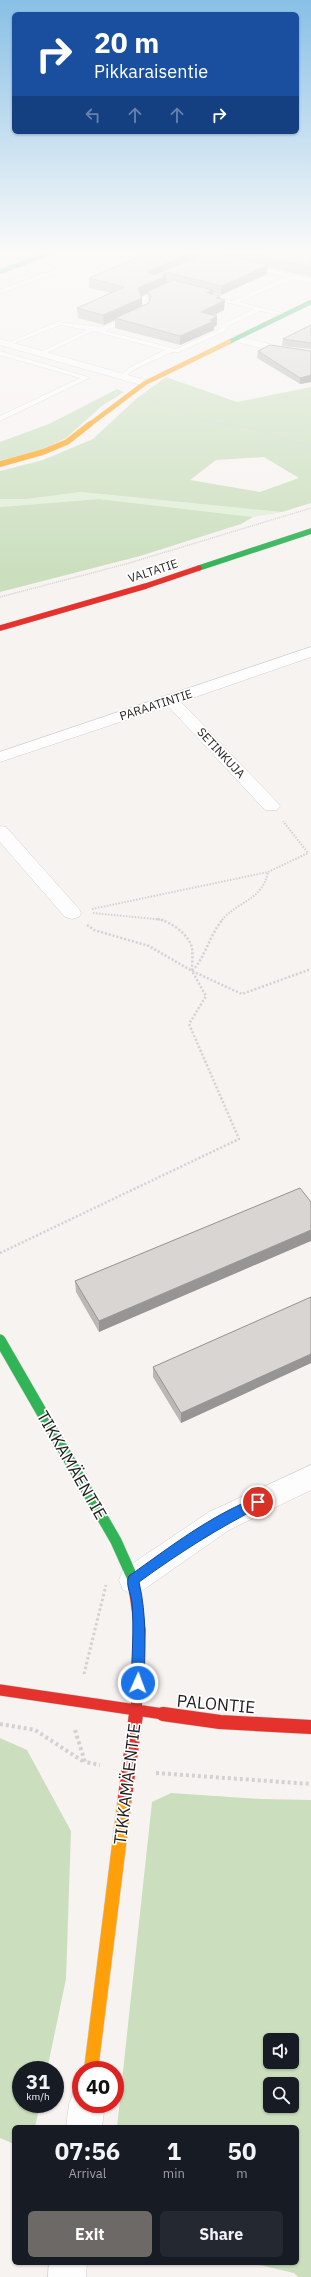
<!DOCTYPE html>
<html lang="en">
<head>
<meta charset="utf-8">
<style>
  body { margin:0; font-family:"IBM Plex Sans",sans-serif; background:#242831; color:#f1f3f6; height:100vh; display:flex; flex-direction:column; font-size:15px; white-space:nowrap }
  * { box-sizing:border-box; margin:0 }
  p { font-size:13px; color:#9ea1a6 }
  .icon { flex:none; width:22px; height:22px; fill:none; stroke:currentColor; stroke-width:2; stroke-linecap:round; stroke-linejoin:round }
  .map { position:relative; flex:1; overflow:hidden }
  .sheet { position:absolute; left:12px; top:2125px; width:287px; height:140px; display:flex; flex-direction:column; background:#171b24; border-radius:6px; box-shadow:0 1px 3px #0004 }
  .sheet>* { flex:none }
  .guide { position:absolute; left:12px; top:12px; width:287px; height:122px; border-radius:6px; box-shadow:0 1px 3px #0004; background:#1a4fa0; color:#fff; overflow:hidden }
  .fabs { position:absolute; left:263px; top:2033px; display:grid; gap:8px }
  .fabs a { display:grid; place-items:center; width:36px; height:36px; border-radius:6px; background:#171b24; box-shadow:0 1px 3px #0004; font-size:20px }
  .speed { position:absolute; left:12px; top:2061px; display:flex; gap:8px; font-size:20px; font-weight:700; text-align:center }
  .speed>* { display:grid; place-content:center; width:52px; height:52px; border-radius:50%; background:#171b24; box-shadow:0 1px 3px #0004; line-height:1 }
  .speed small { font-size:10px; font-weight:400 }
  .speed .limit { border:6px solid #d22; background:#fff; color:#111 }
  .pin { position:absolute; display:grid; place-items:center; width:34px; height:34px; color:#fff; margin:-17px; border:2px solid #fff; border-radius:50%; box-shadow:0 1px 4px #0007 }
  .me { position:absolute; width:44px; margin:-22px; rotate:2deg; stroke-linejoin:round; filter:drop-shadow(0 0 3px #0008) }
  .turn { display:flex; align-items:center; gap:14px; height:84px; padding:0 16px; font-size:18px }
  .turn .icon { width:52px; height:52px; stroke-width:2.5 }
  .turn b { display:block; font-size:28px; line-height:34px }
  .lanes { display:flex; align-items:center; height:38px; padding:0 16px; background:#0003; justify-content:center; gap:20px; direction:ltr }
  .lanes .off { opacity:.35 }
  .eta { display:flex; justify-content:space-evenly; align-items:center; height:68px; text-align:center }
  .eta b { font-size:24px; font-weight:700; line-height:28px }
  .action { display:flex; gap:8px; margin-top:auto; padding:8px 16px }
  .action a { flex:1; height:46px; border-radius:6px; background:#6c6967; color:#fff; font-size:16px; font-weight:700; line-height:46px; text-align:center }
  .action a+a { background:#242831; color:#f1f3f6 }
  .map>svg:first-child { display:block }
</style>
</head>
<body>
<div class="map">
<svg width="311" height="2277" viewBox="0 0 311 2277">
  <rect width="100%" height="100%" fill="#f7f3f1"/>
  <path fill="#dfefd6" d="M78 253H141L101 264 90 265 66 257Z
    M56 260 69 263 63 265 57 264 11 281 17 284 10 286H0V281Z
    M81 492 282 512 253 517 99 499 0 507V499H27Z"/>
  <path fill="#cbdfbe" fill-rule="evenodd" d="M166 377 237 402 311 387V503L282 512 81 492 27 499H0V471L43 460 93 439 136 399ZM264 457 299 478 260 492 190 480 216 460Z
    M117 389 124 392 102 406 66 438 43 449 0 461V442L49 424Z
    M99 499 253 517 241 524 140 556 0 592V507Z
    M0 1738 27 1750 71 1831 66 1979 47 2070H21V2104H40L35 2127H14V2144L0 2138Z
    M171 1793 261 1799 311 1800V2277H298L294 2273 251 2263H297V2127H117L152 1802ZM270 2040H292V2062H270ZM270 2084H292V2106H270Z"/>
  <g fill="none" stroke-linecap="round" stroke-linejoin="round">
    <defs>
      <path id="lane" d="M76 261 78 264 0 294V290Z
        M250 264 311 279V283L292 279 239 302 286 314V316L260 311 228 326 225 331 179 352H172L135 369 123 378 118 377 131 367 165 350 93 331 42 355H38V353L87 330 60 325 10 345 5 344 57 322 103 327 143 309 144 305 140 298 164 287 166 290 146 300 150 305 148 311 105 331 176 349 220 329 223 324 254 309 201 296V294L232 301 286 277 248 267Z
        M0 351 88 377 89 378 0 421V416L80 378 0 355Z"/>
      <path id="street" d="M236 336 286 348 311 351V357L286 354 232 341V337Z
        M0 339 149 381 151 383 149 385H141L0 345Z
        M311 647V657L181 702 277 802 280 806 277 810H265L168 706 0 762V752Z
        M0 826 6 827 79 909 81 913 79 917 72 919 65 917 0 842Z
        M311 1465V1490L229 1530 143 1590 133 1594 123 1590 119 1580 123 1570 209 1512Z
        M81 2089V2104H105L102 2127H66L69 2104 74 2091Z
        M49 2263H87L86 2277H48Z"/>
      <path id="fast-far2" d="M0 272 50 253
        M229 342 311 302"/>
      <path id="fast-far1" d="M199 568 311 531"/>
      <path id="fast" d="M0 1340 116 1541 133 1579"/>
      <path id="slow-far2" d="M89 425 145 383 229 342"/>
      <path id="slow-far1" d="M0 464 43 452 67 442 90 424"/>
      <path id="slow" d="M91 2070 125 1797"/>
      <path id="jam-far2" d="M0 628 146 586 199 568"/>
      <path id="jam-far1" d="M133 1579 140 1630 136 1715
        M0 1690 170 1715"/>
      <path id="jam" d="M163 1714 220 1722 311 1727
        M125 1797 136 1714"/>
    </defs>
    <use href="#lane" stroke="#d3cfce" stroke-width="1"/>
    <use href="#street" stroke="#d3cfce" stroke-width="1"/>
    <use href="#fast-far2" stroke="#d3cfce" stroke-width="5"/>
    <use href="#fast-far1" stroke="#d3cfce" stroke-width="6"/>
    <use href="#fast" stroke="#d3cfce" stroke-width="12"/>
    <use href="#slow-far2" stroke="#d3cfce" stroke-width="5"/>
    <use href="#slow-far1" stroke="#d3cfce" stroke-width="6"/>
    <use href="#slow" stroke="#d3cfce" stroke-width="15"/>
    <use href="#jam-far2" stroke="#d3cfce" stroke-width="6"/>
    <use href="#jam-far1" stroke="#d3cfce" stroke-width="12"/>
    <use href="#jam" stroke="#d3cfce" stroke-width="15"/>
    <path stroke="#d3d2d2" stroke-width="1" stroke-dasharray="1 1" stroke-linecap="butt" d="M90 267 110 272
      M98 268 145 253
      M154 396 156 403 171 405 180 412 210 423 233 425"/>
    <path stroke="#d3d2d2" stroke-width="1.5" stroke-dasharray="1 1" stroke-linecap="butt" d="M223 424 247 427 311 447
      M0 597 126 564 311 508"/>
    <path stroke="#d3d2d2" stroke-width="2" stroke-dasharray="1.5 1.5" stroke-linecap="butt" d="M92 909 268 872 308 853 283 821
      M93 913 165 920
      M222 920C239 900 262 901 268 872"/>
    <path stroke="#d3d2d2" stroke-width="2.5" stroke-dasharray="2 2" stroke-linecap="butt" d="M157 919C170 921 189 934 192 948 193 955 192 964 192 971
      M87 925 94 930 149 946 192 971 242 994 311 969
      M0 1253 239 1139 189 1024 206 996 192 971C205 958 209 936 223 919"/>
    <path stroke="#d3d2d2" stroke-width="3" stroke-dasharray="2.5 2.5" stroke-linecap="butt" d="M84 1674 106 1585"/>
    <path stroke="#d3d2d2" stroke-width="4" stroke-dasharray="3 3" stroke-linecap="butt" d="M0 1724 35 1730 84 1762
      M75 1730 85 1762 100 1765
      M156 1773 311 1784"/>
    <use href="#lane" fill="#fefdfd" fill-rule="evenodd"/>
    <use href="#street" fill="#fefdfd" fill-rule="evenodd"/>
    <use href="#fast-far2" stroke="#30b455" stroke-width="4.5"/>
    <use href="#fast-far1" stroke="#30b455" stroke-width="5.5"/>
    <use href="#fast" stroke="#30b455" stroke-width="11"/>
    <use href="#slow-far2" stroke="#ff9f0a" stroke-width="4.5"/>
    <use href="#slow-far1" stroke="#ff9f0a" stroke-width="5.5"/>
    <use href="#slow" stroke="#ff9f0a" stroke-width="14"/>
    <use href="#jam-far2" stroke="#e5322d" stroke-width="5.5"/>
    <use href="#jam-far1" stroke="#e5322d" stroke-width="11"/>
    <use href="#jam" stroke="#e5322d" stroke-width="14"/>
  </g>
  <path fill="#bab7b5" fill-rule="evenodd" d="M149 253H311V277L268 267 267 274 221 295 213 293V294L220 299 224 310 214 315 217 316V325L214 327V330L180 345 115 328V320L104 325 78 318 77 308 111 293 89 288V278ZM148 293 149 303 142 306 141 296Z
    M311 325V349L282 346 283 339Z
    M258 351H311V382L300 384 257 358Z
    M300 1188 99 1332 76 1292 75 1281Z
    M311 1297V1363L181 1423 153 1377V1367Z"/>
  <path fill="#979594" d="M190 253H209L166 272V282L164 284V287L148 291V293L139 298 138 288 147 282V272Z
    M268 265 267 274 221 295 222 286Z
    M213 290 212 300 207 293Z
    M220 296V302L225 300 224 310 201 321V312L216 298Z
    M142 298V308L115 318V320L104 325 103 315Z
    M217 316V325L214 327V330L180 345V336Z
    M311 375V382L300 384V378Z
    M311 1230V1241L99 1332V1321Z
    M311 1354V1363L181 1423V1413Z"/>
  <path fill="#d8d5d3" stroke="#979594" d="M149 253H190L147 272 154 275 206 253H220L268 265 222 286 166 272 163 275 164 277 138 288 142 298 103 315 77 308 124 287 89 278Z
    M248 253H311V268Z
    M173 280 213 290 207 293 220 296 216 298 225 300 201 312 217 316 210 320 214 321 180 336 115 318 149 303 151 296 148 291Z
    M311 325V343L283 339Z
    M270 345 311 351V375L300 378 258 351Z
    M300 1188 311 1202V1230L99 1321 75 1281Z
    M311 1297V1354L181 1413 153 1367Z"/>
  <linearGradient id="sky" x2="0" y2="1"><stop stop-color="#88c0e6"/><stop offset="0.44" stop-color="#fbfaf9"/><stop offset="1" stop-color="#fbfaf9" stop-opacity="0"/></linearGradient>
  <rect width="311" height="572" fill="url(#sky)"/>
  <path fill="#1a73e8" stroke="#114b97" d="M258 1497 262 1499 264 1502 262 1506C218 1528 179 1553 139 1582 147 1616 145 1649 144 1683L142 1687 138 1689 133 1687 131 1683C132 1656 134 1630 132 1603 131 1594 125 1584 129 1576 170 1547 211 1515 258 1497Z"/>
  <g text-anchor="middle" stroke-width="3.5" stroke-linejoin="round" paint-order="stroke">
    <g font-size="12" fill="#211e1d" stroke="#fff">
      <text transform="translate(153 571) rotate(-18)" y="4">VALTATIE</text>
      <text transform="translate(156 705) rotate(-18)" y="4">PARAATINTIE</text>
      <text transform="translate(221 753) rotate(47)" y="4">SETINKUJA</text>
    </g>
    <g font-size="17" fill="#211e1d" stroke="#fff">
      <text transform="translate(72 1465) rotate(60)" y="6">TIKKAMÄENTIE</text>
      <text transform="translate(216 1704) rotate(5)" y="6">PALONTIE</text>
      <text transform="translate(127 1784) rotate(-83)" y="6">TIKKAMÄENTIE</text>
    </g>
  </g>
</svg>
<div class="fabs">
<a><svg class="icon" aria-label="sound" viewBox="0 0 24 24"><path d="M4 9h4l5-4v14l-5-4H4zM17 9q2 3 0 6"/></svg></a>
<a><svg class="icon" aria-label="search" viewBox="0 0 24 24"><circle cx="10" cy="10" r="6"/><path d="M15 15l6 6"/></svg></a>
</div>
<div class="speed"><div>31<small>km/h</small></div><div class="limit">40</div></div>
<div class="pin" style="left:258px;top:1502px;background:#d93025"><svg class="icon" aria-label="arrive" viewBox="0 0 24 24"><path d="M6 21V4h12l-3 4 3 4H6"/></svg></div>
<svg class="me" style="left:138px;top:1683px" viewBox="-20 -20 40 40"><circle r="17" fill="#1a73e8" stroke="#fff" stroke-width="3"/><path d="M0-11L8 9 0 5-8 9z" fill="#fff"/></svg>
<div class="guide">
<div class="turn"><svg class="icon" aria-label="right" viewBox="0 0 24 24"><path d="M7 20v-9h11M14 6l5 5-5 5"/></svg><div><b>20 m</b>Pikkaraisentie</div></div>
<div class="lanes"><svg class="icon off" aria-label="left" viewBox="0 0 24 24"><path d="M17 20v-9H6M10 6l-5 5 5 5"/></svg><svg class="icon off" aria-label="ahead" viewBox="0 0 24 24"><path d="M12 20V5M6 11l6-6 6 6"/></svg><svg class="icon off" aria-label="ahead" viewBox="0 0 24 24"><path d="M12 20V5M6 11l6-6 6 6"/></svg><svg class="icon" aria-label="right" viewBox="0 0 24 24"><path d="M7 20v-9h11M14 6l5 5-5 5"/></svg></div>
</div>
<section class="sheet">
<div class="eta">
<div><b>07:56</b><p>Arrival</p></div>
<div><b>1</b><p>min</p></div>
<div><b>50</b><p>m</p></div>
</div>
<div class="action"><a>Exit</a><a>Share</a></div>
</section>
</div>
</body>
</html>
